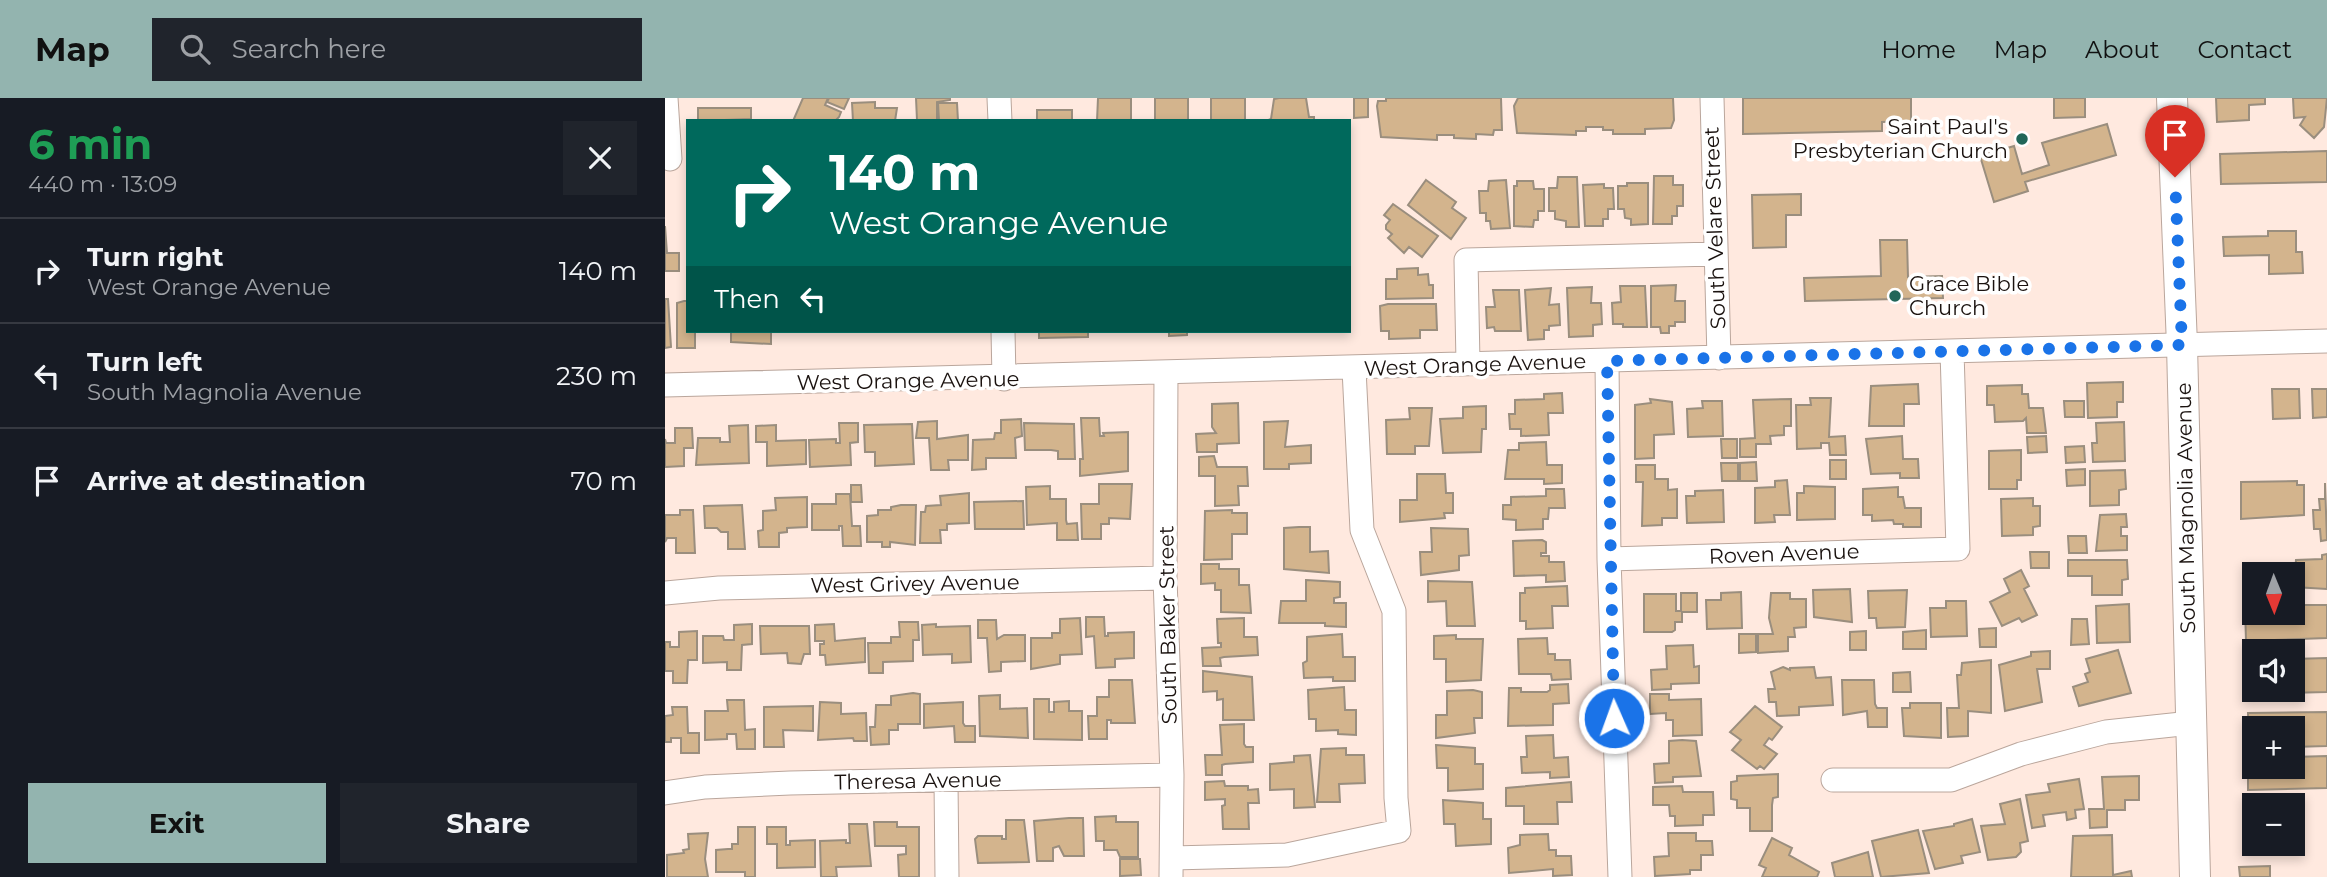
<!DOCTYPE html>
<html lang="en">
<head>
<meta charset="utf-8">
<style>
  body { margin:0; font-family:Montserrat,sans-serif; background:#20242c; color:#f1f3f6; height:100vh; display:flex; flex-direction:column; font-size:26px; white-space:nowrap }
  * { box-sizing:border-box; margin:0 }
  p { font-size:23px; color:#9ea1a6 }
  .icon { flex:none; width:38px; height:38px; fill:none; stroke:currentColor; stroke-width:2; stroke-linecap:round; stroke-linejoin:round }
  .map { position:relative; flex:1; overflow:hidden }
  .details { display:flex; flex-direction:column; background:#171b24; width:665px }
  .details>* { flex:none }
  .guide { position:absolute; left:21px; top:21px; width:665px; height:214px; border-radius:0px; box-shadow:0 4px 10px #0003; background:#00695c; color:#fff; overflow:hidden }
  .needle { width:46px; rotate:179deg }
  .buttons { position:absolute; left:1577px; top:464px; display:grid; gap:14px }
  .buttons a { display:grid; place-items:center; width:63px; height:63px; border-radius:0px; background:#171b24; box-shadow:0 4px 10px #0003; font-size:35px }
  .pin { position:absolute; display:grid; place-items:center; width:60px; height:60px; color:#fff; margin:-72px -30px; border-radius:50% 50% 50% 0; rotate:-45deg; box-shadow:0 0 7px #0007 }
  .pin .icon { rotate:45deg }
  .me { position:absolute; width:77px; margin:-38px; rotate:358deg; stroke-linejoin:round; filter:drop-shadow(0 0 5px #0008) }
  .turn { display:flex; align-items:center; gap:24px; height:147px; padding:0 28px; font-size:32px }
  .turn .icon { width:91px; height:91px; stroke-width:2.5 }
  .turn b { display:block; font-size:49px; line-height:60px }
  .then { display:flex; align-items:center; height:66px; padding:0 28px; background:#0003; gap:14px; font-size:26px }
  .round { display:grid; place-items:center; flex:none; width:74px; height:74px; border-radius:0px; background:#20242c }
  .summary { display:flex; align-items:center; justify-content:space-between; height:119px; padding:0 28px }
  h1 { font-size:42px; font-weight:700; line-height:52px; color:#1e9e55 }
  .cta { display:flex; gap:14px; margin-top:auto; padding:14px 28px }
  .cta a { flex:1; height:80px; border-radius:0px; background:#93b4af; color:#111; font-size:28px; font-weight:700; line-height:80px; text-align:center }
  .cta a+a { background:#20242c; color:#f1f3f6 }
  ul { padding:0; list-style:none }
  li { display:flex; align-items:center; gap:21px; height:105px; padding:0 28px; border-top:2px solid #363941 }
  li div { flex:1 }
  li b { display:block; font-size:26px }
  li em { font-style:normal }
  header { display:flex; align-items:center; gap:42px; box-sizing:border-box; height:98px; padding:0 35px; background:#93b4af; color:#111 }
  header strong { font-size:33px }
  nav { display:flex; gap:38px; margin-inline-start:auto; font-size:24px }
  .search { width:490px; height:63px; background:#20242c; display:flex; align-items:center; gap:18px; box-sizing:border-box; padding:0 24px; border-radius:0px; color:#9ea1a6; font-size:26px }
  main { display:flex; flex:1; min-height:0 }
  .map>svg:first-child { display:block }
</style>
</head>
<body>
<header>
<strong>Map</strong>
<div class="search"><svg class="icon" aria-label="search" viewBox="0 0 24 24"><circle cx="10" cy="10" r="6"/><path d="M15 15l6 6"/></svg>Search here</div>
<nav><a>Home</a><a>Map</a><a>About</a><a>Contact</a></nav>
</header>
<main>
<section class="details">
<div class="summary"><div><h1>6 min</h1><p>440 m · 13:09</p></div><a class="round"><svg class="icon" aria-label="close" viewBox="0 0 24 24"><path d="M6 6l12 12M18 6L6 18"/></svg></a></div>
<ul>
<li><svg class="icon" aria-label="right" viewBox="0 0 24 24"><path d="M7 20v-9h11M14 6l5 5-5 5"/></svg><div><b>Turn right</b><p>West Orange Avenue</p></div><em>140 m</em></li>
<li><svg class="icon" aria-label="left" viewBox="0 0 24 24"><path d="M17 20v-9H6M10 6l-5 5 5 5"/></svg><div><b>Turn left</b><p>South Magnolia Avenue</p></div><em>230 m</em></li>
<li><svg class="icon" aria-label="arrive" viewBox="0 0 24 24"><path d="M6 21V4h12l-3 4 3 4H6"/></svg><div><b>Arrive at destination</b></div><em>70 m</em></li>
</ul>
<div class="cta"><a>Exit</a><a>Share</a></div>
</section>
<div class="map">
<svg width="1662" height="779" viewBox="0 0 1662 779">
  <rect width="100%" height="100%" fill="#ffe9df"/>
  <path fill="#d3b48d" stroke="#9a8e7e" stroke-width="2" d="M138 0H163L160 7 176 14 174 19 170 23H128Z
    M164 0H184L179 11 162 4Z
    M251 0H285V2L272 4V22H252Z
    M433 0H466V23H432Z
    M490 0H523V23H490Z
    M546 0H580V23H546Z
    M614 0H641L644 19H649V23H601L606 21 609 1Z
    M689 0H703V19L689 20Z
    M721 0H836L837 32H829L828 37 811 36V41L789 40V37H772V42L716 39 712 8 713 3H721Z
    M853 0H1008L1009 22 1006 30 980 31V36H948V32H938V29H921V33H911V37L852 35 849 8Z
    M1078 0H1246V23L1217 24V33L1078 36Z
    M1389 0H1420V19L1389 20Z
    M1551 0H1600V6L1584 7V22L1552 24Z
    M1628 0H1662L1659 29 1649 40 1635 27 1640 19 1629 20Z
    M210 4V10H232L230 23H188L187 5Z
    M273 5H292L293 23H274Z
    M33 10H86V21L33 23Z
    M372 12H407V23H372Z
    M1442 26 1451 57 1360 84 1363 93 1329 104 1315 58 1349 48 1357 76 1384 67 1377 45Z
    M1662 53V84L1556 86 1555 56Z
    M989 78H1008V87H1018V108H1012V118H1007V126H988Z
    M893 79H912L914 129H901V123L890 121V113H884V90H892Z
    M761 82 791 104 787 110 801 120 786 141 743 107Z
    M841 82 845 130 826 131 825 123H821V115H815L814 93H823L824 83Z
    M852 83H868L869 91H879V113H873V122H869L868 129 849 128V88H852Z
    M962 85H983V126L966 127V121L960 120 959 111H953V88H962Z
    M939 86V90H948L949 111H943V121H938V128H920L918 87Z
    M1136 96V117H1121V149L1088 150 1087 97Z
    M728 106 773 138 757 159 744 149 739 155 723 140 727 136 721 131V127L725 122 719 117Z
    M0 128 2 155H14V173H0Z
    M1603 133H1631V154H1637L1638 175 1604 176V157L1559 158 1558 139 1603 138Z
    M1215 142H1242L1243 179 1277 178 1278 200 1140 203 1139 180 1216 178Z
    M753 170V177L763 176 764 187H768V200L721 201V181H732V171Z
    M1011 187 1010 203H1020V224H1010V228H1004V235H996L995 229H986V188Z
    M955 188H980L982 229H958V226H948L947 205 956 204Z
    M927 189 926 205H936L937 226 928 227V238L904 239 902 190Z
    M886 190 884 207 894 206 895 227 884 228V232H879V241L863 242 860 192Z
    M828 192H854L856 233H830L829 229 822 230 821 209H830Z
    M0 201H3L6 249 0 250Z
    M19 203H23V233H30V250H12V205Z
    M723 206H771L772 232H755V240L724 241V233H716L715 208Z
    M66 233H106V246L66 244Z
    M374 233H423V239L374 240Z
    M504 233H522V237L504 238Z
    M1458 284V304H1452V319L1423 320 1422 285Z
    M1253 286 1254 306H1239V328H1204L1206 288Z
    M1357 287V296H1363L1364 310H1378L1381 335H1362L1361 320 1358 323 1330 324 1329 307H1322V288Z
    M1607 291H1634L1635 320 1608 321Z
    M1647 291H1662V319L1648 320Z
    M897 295 898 315H883L884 337 856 338V331H845L844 316H850V302L879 301V296Z
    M1145 300H1166L1164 339 1180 338 1181 357H1165L1164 345H1156V350L1132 351 1131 307H1146Z
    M985 301 1007 304 1009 336 989 337V360L970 361V307L986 305Z
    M1126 301V328H1119V337L1105 338 1106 346H1091V359H1075V341L1090 340 1088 302Z
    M1037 303H1057L1058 338 1023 339 1022 311 1038 310Z
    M1399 303H1419V319H1400Z
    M573 305 574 345 552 346V354H532L531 336 551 335 547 329V306Z
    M821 308V331H817L816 354 778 355 775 321 798 320V309Z
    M744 310H767L764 348H750V356H722L721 322 745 321Z
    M416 320H434L435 338H439L438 335 463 334V373L415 378V361H418Z
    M356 321 357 338 350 340 351 360H321V371L307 372 308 342 329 341 330 335H336V322Z
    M272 323V341L303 337V362H283L284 372H266L264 340H251L253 324Z
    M623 323 620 349 646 347V365L624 366V371H599V324Z
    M1459 324 1460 363 1428 364 1427 345H1432L1431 325Z
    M174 325H193V344L185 345 186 367 145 369 144 342 171 341V345H175Z
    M359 325 409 326 410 361H393V353L386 352H360Z
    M247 326 249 366 210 368V354H200L199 327Z
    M83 327 84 365 31 367 33 340H55V344H65L64 328Z
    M111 327V343L141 342V366L102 368V344H91V328Z
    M10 330H27L28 350H19V368L0 369V341L1 345H10Z
    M1237 338 1238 361H1253L1254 380H1235V375L1206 376 1201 341Z
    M1381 338 1382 354 1363 355 1362 339Z
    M1056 341H1072V360H1057Z
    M881 344 882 367H897V385L879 386V381H840L843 352H854V345Z
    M1419 348 1420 364 1401 365 1400 349Z
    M1356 352V382H1352V391H1324V353Z
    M549 358 552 369H582L583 388H573L574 407 550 408V378H534V359Z
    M1165 362H1181V381H1165Z
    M1091 364 1092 383H1075V365Z
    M1056 365H1073V383H1057Z
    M971 367H990V381H1003V392L1012 391V420H997V427L977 428 978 384H971Z
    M1420 371V387L1402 388 1401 372Z
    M1460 372 1461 391 1454 392V407L1425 408V373Z
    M752 376H780L781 395H788V415H779L780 420 735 424V402H752Z
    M1122 382 1125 417H1109L1110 424 1090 425V390L1110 389V383Z
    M1632 383V387H1639V417L1576 421V384Z
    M1660 385 1662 442 1656 443 1655 431H1649L1648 412H1655L1654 401H1660Z
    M434 386H467L465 421 444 420V426H436V441H417L416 406H434Z
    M186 387H196L197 404H186Z
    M385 388V401H401V422L402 426 412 425 413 442H392V425L362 427 361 389Z
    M1139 388 1170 389V421L1132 422V395H1139Z
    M1233 389V399H1238L1240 410H1256V429H1238V426H1229L1228 422 1207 423V417H1198V391Z
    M881 391H899L900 410H884L883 421H878V431L851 432V422L838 421V407H846V399L881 398Z
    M1058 392 1059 424 1022 425 1021 398H1030V393Z
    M304 395V425L282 426V432H275L276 445H255L256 414H260L261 408 276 407 275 398Z
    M171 396H185L187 428H195L196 448H178L177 428H174V432H147V406H171Z
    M142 399V429L122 430V434L114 435V449H94L93 433 98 432V413L111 412 110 400Z
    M1368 400V408H1375V428L1368 429V437L1337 438 1336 401Z
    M358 403 359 431H310L309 404Z
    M77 407 80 451H63V434H56L52 430H40L39 408Z
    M236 407H251L250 447 225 444V449H217V444H202V418L213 417V412H226V409Z
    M15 412H28L30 455H11V440H2L0 444V417H15Z
    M567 412V415H582V436H567V461L539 462 540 413Z
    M1461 416 1462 429H1456V438H1462V452L1431 453 1435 417Z
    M634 429H645V454L663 453 664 475 619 471V430Z
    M766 430 803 431 804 457 794 458V472L756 477 755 454H767Z
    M1403 438H1421L1422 455H1404Z
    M877 442 881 444V455H876V458H884V464H899L900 483 881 484V477L849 478 848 443Z
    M1365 454H1384V470H1366Z
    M1662 456V491L1629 489 1631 462 1657 461V457Z
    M1403 462H1462L1463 481 1457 482V497H1427V478H1403Z
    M536 466H554V471H574V487H584L586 515 556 514V492H550V485L536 486Z
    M1356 472 1364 488 1359 491 1372 517 1357 524 1354 520 1337 528 1325 504 1345 494 1339 481Z
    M641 482 675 484V499L669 500V505H681V529L660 528V525H614L616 503H641Z
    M763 483 807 484 810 528H782L781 503 763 504Z
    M902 488 903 508H887L888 530 861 531V523H855V495H860V490Z
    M1185 491 1187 524 1149 519 1148 492Z
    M1242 492 1240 529 1212 530 1211 520H1204L1203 493Z
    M1076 494 1077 530 1042 531 1041 502H1056V495Z
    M1016 495H1032V514H1017V524H1010V532L1007 534H979V496H1011V513H1016Z
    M1106 495H1125V501H1141V529L1129 530 1130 539H1123V553L1093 555V536H1108L1104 520Z
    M1281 503H1301L1302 538 1266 539 1265 510H1281Z
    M1464 506 1465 544 1432 545 1431 508Z
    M1628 507H1662V540L1581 543 1580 509 1589 508V514H1628Z
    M421 519H439L440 538H443V535L469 534V560L450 561V569L431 570 429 538 421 539Z
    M415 520 417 556 395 557V566L366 571V540H387V535H395V521Z
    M579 520V539H592L593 557 559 559 555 560 556 568H538L537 550 556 549V545H553L552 521Z
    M1407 521H1422L1424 546 1406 547Z
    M313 522H331L332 541 339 537H360V563L336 564V573L324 574 322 540H313Z
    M234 524H253L254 542H248V563L218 564V575H204L203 545H226V539H235Z
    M87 526V546L77 547 76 572H62V564L38 565V538H58L59 542H69V527Z
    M169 526 170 543 200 540V564L161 567 160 557H155V546H159V543H150V527Z
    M271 526V529L305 528 306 564 287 565V556L258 557 257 527Z
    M95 528H144L145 556H139L136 566 123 565 122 555 96 556Z
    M1331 530V549H1315L1314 531Z
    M1261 532V551H1238V534Z
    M32 533V562H23L22 585H8V573H0V544H5V549H14V534Z
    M1201 533V552H1185V534Z
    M677 536 678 559H690V583H668V579L639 580 638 565 642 563V539Z
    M1074 536H1091V554L1074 555Z
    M791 537V541H818L816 582 781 584V561H769V538Z
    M882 540 883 556H890V562H905L906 581 887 582 886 576H854L853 541Z
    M1028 547 1029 569 1034 568V585L1006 586V591L987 592 986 572 1002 571 1001 548Z
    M1453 552 1466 595 1414 608 1408 589 1423 584 1420 576 1425 574 1421 561Z
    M1385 553V571H1372L1377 604 1340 613 1334 567 1366 558V554Z
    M1662 560V594L1583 596 1582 562H1589V592H1628V561Z
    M1326 562V615L1303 613V638L1283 639 1282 610H1294L1292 577H1296L1297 565Z
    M1118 569 1125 572V570L1149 569 1151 580 1166 579 1168 607 1134 609V617L1112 618 1111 604H1104L1103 591H1110L1106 574Z
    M538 573 587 579 589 622H558V601L552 602V593L538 594Z
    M1245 574 1246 594H1228V575Z
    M444 582H467L470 625H446V622H442V641H424L423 618H432V599H444Z
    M1177 582H1209L1210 606 1212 610H1222V629H1203L1202 613 1178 617Z
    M903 586 904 605 888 606V627L843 628 844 590H856V594H882L885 592V587Z
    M679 589 680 612H691V637L673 636V632L651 633V621H644L643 592Z
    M808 592 817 594V620H809L810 635 771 640V617H782V593Z
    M248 595 255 596V626H233V632H224V646L206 647 205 629H210L211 607H226V598Z
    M985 596H1004V602L1036 601 1037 637 1008 638V622H1001V615L985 616Z
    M335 597V611L362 610 363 640 315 638 314 598Z
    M369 601H384V614H389V604L404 603V613H417V642L369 641Z
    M62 602H79L80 632 90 631V651H72L71 636H62V641L40 642V613H63Z
    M155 604 176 605V616L201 615 202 643H189L188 640 153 642Z
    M298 604V625L300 628H310V644H290L289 628 259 630V606Z
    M1245 605H1276V640L1239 638 1237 610H1245Z
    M148 608V633L118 632 119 649H99V609Z
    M1090 608 1117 629 1107 642 1104 640 1099 647 1112 656 1099 671 1095 668 1092 671 1067 652 1076 642 1065 634Z
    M7 609H22L23 635H34V655H16V640H6V644H0V618L8 617Z
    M1662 614V648L1628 649V630H1589V649L1584 650 1583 615Z
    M579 626V646L581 649H588V664L560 666 557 667V677H541L540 657H557L555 627Z
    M888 637 889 660 903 659 904 679 885 680V674L857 675 856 659H862L861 638Z
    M1017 642 1031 643 1036 678 1008 679V684L990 685 989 666 1004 665V643Z
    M771 647 810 650V666H818V691L783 693V670H772Z
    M681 650V657H699L700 685 674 686 675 704H652L656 651Z
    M645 657 650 709 629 710V691L605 692V666L629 664V658Z
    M1662 658V690L1583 692V660H1589V668H1628V659Z
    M1113 676V699L1108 700 1107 707V733H1085V710H1072V702L1066 701V684L1072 683V678Z
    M1474 678V702H1460V712H1442V729L1425 730 1424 711H1439L1437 679Z
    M1414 681 1419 711 1410 712 1411 720 1402 722 1401 714 1378 717 1380 728 1367 730 1361 697 1385 694 1383 686Z
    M559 683 560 688H583V692L593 691 594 705H583L584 731H558L557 708 560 707V701L540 702V684Z
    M906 684 907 704H892L893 726H859V708H841V690Z
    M1017 688 1018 694H1048L1049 717H1038V727L1010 728V718H1005L1004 707H988V689Z
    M1355 701 1363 743 1355 745 1356 754 1351 759 1323 762 1316 728 1340 726 1335 706Z
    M778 702 818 705V721H826V746L791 748 790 726H779Z
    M451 718V724H473V759H455L452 752H439V743H431L430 719Z
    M404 720H418L419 758H399L394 748 388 750V763H372L369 723Z
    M1307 721 1315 754 1296 758 1298 765 1270 771 1258 733 1289 728V726Z
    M341 722H359L364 764 313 765 310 741 313 738H337V741H341Z
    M209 724H232V729H254V779H234L233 757 241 756V748H210Z
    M184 726H202L206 768 171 769 172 779H156L155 743 181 742V745H185Z
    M73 729H90V779H80V774H51V752L63 751H67V746H73Z
    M102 729H121V747H125V743L150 742V769L112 770V746H102Z
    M1253 732 1264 775 1216 779 1207 743Z
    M43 735 40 761 43 779H2V757L19 755 18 752 24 751 23 736Z
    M1003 735H1031V743H1047L1048 757H1036V772H1025V776L990 778 989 759 1004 758Z
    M883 736 884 752H891V758H906L907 777 888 778V771L844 775 843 750 855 747V737Z
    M1447 737 1448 777 1466 773 1467 779H1406L1408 738Z
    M1107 740 1127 750 1124 757 1154 774 1152 779H1097L1101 770 1094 767Z
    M1203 754 1208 779H1170L1167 765Z
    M455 761H475L476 777 455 778Z
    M1605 768V779H1575L1574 769Z"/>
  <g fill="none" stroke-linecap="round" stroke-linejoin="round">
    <defs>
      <path id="minor" d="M1 0 5 61
        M334 0 335 23
        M1047 0 1054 260
        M338 233 339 281
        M942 263 944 461 955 779
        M803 265 801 162 1051 156
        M501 276 500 480 507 677 506 779
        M0 287 1662 243
        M944 461 1293 451 1287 253
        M0 495 54 490 500 480
        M1168 682H1286L1356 656 1441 634 1526 625
        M281 683 282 779
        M0 695 40 689 125 685 507 677
        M507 760 622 757 734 733 731 700 729 513 697 432 689 271"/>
      <path id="major" d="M1507 0 1517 247 1530 779"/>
    </defs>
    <use href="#minor" stroke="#baa69c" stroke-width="25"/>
    <use href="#major" stroke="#baa69c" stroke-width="32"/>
    <use href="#minor" stroke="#fff" stroke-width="23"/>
    <use href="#major" stroke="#fff" stroke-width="30"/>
  </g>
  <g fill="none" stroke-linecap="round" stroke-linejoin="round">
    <path stroke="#1a73e8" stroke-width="12" stroke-dasharray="0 21.6" d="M949 620 942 263 1517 247 1510 79"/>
  </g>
  <g fill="#216658" stroke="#fff" stroke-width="2.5">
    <circle cx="1357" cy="41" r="7"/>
    <circle cx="1230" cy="198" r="7"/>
  </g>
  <g text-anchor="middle" stroke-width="7" stroke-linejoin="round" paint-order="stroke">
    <g font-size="21" fill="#1a120f" stroke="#fff" text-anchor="end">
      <text x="1343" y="36">Saint Paul's<tspan x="1343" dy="24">Presbyterian Church</tspan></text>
      <text x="1244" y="193" text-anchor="start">Grace Bible<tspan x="1244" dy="24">Church</tspan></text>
    </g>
    <g font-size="21" fill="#1a120f" stroke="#fff">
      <text transform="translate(1050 130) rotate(-92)" y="7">South Velare Street</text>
      <text transform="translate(810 267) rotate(-2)" y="7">West Orange Avenue</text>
      <text transform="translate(243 283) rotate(-1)" y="7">West Orange Avenue</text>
      <text transform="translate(1521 410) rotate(-91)" y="7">South Magnolia Avenue</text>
      <text transform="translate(1119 456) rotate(-2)" y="7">Roven Avenue</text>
      <text transform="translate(250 486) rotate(-1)" y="7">West Grivey Avenue</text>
      <text transform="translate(503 527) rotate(-91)" y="7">South Baker Street</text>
      <text transform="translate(253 683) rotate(-1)" y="7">Theresa Avenue</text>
    </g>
  </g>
</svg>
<div class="buttons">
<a><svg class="needle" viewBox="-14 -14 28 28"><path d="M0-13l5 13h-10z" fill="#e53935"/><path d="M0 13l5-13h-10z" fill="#9ea1a6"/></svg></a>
<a><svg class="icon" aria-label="sound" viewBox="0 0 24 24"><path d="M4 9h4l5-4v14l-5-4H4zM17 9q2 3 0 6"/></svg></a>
<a>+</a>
<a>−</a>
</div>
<div class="pin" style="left:1510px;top:79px;background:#d93025"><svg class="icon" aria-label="arrive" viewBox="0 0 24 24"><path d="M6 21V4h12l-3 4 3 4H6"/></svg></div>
<svg class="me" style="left:949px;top:620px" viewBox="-20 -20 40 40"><circle r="17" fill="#1a73e8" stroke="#fff" stroke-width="3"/><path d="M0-11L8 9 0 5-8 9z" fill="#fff"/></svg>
<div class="guide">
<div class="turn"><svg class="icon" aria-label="right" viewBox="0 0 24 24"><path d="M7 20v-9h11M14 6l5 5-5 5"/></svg><div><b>140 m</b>West Orange Avenue</div></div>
<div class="then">Then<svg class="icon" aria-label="left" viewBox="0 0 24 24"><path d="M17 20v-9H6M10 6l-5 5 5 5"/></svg></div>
</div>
</div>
</main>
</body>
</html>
